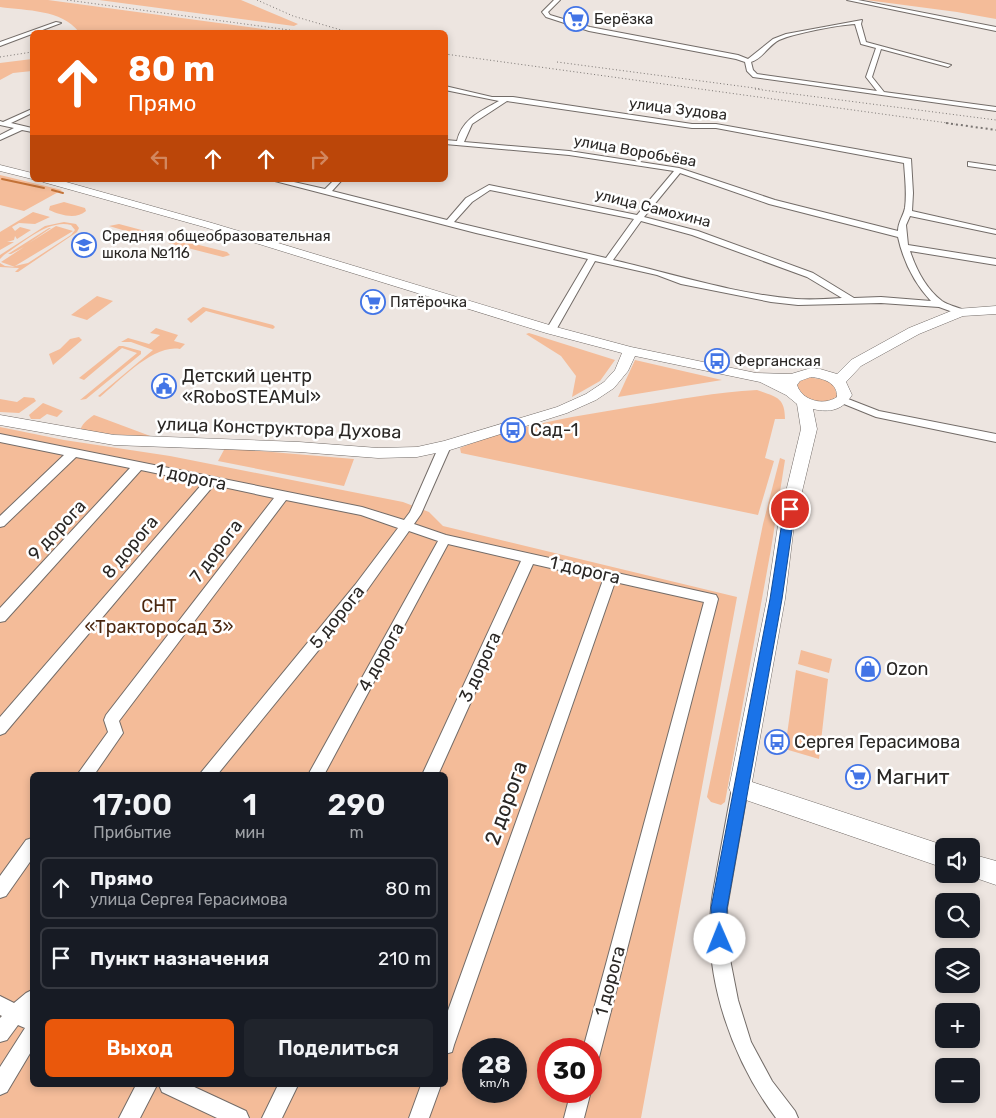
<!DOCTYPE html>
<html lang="ru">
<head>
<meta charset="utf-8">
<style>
  body { margin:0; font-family:Rubik,sans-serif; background:#20242c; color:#f1f3f6; height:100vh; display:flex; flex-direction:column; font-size:19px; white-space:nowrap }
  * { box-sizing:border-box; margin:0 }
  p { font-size:16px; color:#9ea1a6 }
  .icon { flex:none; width:28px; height:28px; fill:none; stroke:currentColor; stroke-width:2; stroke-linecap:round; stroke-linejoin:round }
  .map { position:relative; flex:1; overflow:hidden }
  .panel { position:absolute; left:30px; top:772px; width:418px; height:315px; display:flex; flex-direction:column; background:#171b24; border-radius:8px; box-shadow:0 2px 8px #0003 }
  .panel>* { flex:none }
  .hud { position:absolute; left:30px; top:30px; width:418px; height:152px; border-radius:8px; box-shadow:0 2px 8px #0003; background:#ea580c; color:#fff; overflow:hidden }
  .buttons { position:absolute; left:935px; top:838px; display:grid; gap:10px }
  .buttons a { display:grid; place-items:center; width:45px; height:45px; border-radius:8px; background:#171b24; box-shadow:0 2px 8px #0003; font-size:25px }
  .speed { position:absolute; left:462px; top:1038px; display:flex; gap:10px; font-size:25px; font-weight:700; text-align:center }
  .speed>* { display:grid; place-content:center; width:65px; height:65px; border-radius:50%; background:#171b24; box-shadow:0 2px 8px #0003; line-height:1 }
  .speed small { font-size:12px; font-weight:400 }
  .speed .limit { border:8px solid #d22; background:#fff; color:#111 }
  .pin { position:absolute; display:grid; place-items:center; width:42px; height:42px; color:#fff; margin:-21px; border:2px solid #fff; border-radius:50%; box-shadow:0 1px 5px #0007 }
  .me { position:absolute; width:55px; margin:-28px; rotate:359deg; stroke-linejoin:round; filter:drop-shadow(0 0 4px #0008) }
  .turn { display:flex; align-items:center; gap:18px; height:105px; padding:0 15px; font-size:22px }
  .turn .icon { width:65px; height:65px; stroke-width:2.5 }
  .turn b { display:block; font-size:35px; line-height:42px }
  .lanes { display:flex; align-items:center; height:48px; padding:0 15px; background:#0003; justify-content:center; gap:25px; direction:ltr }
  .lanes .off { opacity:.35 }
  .eta { display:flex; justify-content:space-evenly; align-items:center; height:85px; text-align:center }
  .eta b { font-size:30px; font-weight:600; line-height:35px }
  .action { display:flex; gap:10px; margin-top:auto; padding:10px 15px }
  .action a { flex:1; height:58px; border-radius:8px; background:#ea580c; color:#fff; font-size:20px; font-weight:600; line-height:58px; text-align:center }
  .action a+a { background:#20242c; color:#f1f3f6 }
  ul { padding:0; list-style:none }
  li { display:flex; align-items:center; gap:15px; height:62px; margin:0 10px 8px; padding:0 5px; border:2px solid #363941; border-radius:8px }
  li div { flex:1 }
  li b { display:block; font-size:19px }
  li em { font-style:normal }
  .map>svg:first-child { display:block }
</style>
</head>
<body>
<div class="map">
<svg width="996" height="1118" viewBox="0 0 996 1118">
  <rect width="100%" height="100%" fill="#ede5e0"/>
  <path fill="#f4bc99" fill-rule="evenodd" d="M0 0H48L270 30 269 32H79C61 9 27 11 0 7Z
    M99 0H241L298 24 294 26Z
    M866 0H996V19L957 12Z
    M32 59V71L13 73 0 80V63Z
    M0 175 62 190 24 211 0 205Z
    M64 202 85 208 86 211C76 220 60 215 49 210L50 206Z
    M33 212 50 217 35 224 19 223 12 227 15 231 20 227 31 230 17 239 15 236 14 240 7 242H14L0 250V232Z
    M64 222 76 224 79 228 77 232 18 272H15L19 268 0 267V263L5 266 15 267 1 262 24 247 11 254H8L49 228H51L29 243 56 226 73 231 15 266 28 263 71 235 75 230 71 225C48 219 23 243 4 255L0 259V255L45 226Z
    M119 224 164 236 163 239 165 240 163 242 109 226Z
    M179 240 227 252 230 255 223 257 168 243Z
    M97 296 113 301 87 320 71 315Z
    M203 307 273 325 275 327 273 329 206 311 191 323 187 319Z
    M156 328 178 335 174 341 185 344 180 349C153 344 120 381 100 397L98 396 153 350 131 342H121L128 338 149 344 160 335 150 333Z
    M529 333 615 360 600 381 572 397 576 376 561 356 526 334Z
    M79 337 82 340 53 365 49 354 60 349 70 339Z
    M119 346H123L141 351V354L86 399 80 400 137 353 122 348 84 380 79 378Z
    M635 360 722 380 618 397Z
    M807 377 826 380 834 385 837 396C826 407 802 401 797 386L800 381Z
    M757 390C776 397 785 397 785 419H775L765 458 774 461 758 515 461 453 460 448C516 425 577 416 637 406 677 400 717 392 757 390Z
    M24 397 34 398 36 401 19 413 0 412V399L17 402Z
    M43 403 63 411 57 417 47 414 40 419H31L29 415Z
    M94 415 153 437 80 432C81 424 87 420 94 415Z
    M0 427 64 440 170 456 403 502 429 512 443 526 737 597 641 1118H0ZM32 775H445V1085H32ZM474 1049H516V1091H474ZM549 1049H591V1091H549Z
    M225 448 354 459 344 486 218 461Z
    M780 458 785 460 771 549 725 802 721 805 711 802 707 797 763 524Z
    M801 650 832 659 829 673 798 664Z
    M796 670 828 679 819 759 785 749Z"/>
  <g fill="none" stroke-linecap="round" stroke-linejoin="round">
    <path stroke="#c37237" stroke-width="2" d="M2 179 44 188
      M52 190 63 193"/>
    <defs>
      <path id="street" d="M554 0H560L548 12 550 15 590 27 738 55 748 59 773 39 786 34 862 20 861 24 866 42 951 65 948 67 881 49 872 77 884 92 996 107V111L753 77 747 71 745 62 736 59 589 31 546 17 542 12ZM855 24 861 44 876 48 866 77 877 91 757 74 753 70 751 62C763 58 768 46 779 40 795 33 838 25 855 24Z
        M847 0H858L996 27V31Z
        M56 22 61 23 0 46V42Z
        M445 86 492 97H513L692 124H716L911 159 913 193 912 211 996 230V234L910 216 906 225 908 245 996 259V265L910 251C916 269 926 289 942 301 948 305 957 307 964 310L966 312 961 315 939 307 881 303 798 305 771 302 681 284 657 275 595 261 556 330 554 332H548L546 330 588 259 476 233 271 180H285L325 189 334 180H342L332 191 447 220 466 198 489 185 637 215 674 171 569 155 445 144V140L457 141C462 119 481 111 499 101L445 90ZM507 101 692 128H716L904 163C905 178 907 193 905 208 903 217 898 222 898 231L775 200 679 168 569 151 464 142 472 124ZM680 173 769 204 898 237C903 260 914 283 931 301L881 297 854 298 813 273 698 231 644 217ZM490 190 634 219 606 258 454 222 472 202ZM641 221 692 235 807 277 842 298C827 299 811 300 796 299 734 294 674 274 613 260Z
        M32 109V113L11 123 32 128V132L22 130 0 140V135L14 128 0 125V121L3 122Z
        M968 162 996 166V170L968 166Z
        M843 397 879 411 996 434V442L876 417 839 402 838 400 839 398Z
        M0 434 362 507 404 520 410 512 439 446 445 442 451 446 421 514 414 524 446 535 716 595 718 599 598 1061 591 1063V1049H583L704 602 615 582 454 1045 452 1052 445 1054V1019L603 580 533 564 438 775H422L521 561 448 544 324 775H308L438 541 409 531 365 593 217 775H199L355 585 398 528 361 515 286 500 119 721 123 733 94 775H77L108 732 104 720 106 715 274 498 214 485 5 733 0 735V717L203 483 141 470 5 621 0 622V608L130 468 76 457 4 526 0 527V516L64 455 0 442Z
        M740 781 745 783 748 788 727 908 729 954 738 1000 751 1042 772 1081 795 1111 798 1118H776C733 1061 704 980 711 908 712 895 715 883 717 870 722 843 727 815 732 788L735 783Z
        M32 838V859L6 896 0 898V876L26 840Z
        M32 990V1050L7 1092 0 1095V1067L25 1028 18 1025 7 1040 0 1042V1018L2 1016 0 1015V996L14 1003 26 993Z
        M136 1085H157L140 1118H119Z
        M159 1085H190L246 1111 249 1118H217L162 1092Z
        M278 1085H298L282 1118H262Z
        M421 1085H441L429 1118H409Z
        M571 1091H591L584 1118H564Z"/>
      <path id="secondary" d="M0 165 32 173V179L0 171Z
        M42 180H59L212 223 556 327 631 347 756 373 791 374 811 368 820 369 837 374 851 360 909 328 956 309 996 306V314L963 316 919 334 861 366 846 382 852 395C843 410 830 413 813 409L817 429 794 525 785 599 752 782 946 846H944V868L740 798 732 795 729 788 767 599 778 525 801 429 797 404 786 395 760 382 635 356 628 371 614 388 596 400 567 413 450 450 417 457 378 458 299 452 114 445 0 425V415L114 435 299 442 378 448 417 447 444 441 557 407 586 394 604 382 615 370 622 353 546 333 204 227 43 182ZM811 377C823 378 838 383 837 397 824 406 802 401 797 385L800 381Z
        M971 854 996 861V885L964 874H971Z"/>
    </defs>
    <use href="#street" stroke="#736c68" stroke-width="2"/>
    <use href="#secondary" stroke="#736c68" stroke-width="1"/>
    <use href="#street" fill="#fff" fill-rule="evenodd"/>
    <use href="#secondary" fill="#fff" fill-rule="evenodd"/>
    <path stroke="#7a7572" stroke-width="1" stroke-dasharray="1 2.5" stroke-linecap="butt" d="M67 0 304 32
      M257 0 293 16 348 32
      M445 54 955 124
      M0 57 32 52
      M557 62 762 89
      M755 89 996 120"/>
    <path stroke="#7a7572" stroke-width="2" stroke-dasharray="2 3" stroke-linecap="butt" d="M946 123 996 130"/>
  </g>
  <path fill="#1a73e8" stroke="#114b97" d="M790 505 795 509 782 599 727 908V939L725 945 720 947 714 945 712 939 711 908 770 599 784 509Z"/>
  <defs>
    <symbol id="supermarket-ring" viewBox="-11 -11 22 22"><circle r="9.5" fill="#fff" stroke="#4375e6" stroke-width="1.5"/><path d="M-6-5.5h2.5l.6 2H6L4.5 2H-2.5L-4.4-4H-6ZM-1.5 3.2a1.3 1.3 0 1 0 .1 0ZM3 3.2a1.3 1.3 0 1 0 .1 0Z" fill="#4375e6"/></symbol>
    <symbol id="school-ring" viewBox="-11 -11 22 22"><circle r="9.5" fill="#fff" stroke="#4375e6" stroke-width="1.5"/><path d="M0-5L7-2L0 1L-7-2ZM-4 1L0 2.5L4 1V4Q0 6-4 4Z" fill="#4375e6"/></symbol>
    <symbol id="bus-ring" viewBox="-11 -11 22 22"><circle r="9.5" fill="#fff" stroke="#4375e6" stroke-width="1.5"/><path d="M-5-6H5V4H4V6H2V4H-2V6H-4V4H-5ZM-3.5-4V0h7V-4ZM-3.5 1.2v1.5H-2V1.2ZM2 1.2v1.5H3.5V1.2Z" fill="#4375e6"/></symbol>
    <symbol id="civic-ring" viewBox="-11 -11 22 22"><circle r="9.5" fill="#fff" stroke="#4375e6" stroke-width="1.5"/><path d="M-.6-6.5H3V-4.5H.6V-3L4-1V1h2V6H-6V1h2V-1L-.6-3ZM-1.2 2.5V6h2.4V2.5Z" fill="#4375e6"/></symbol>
    <symbol id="shop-ring" viewBox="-11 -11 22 22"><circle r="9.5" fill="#fff" stroke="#4375e6" stroke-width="1.5"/><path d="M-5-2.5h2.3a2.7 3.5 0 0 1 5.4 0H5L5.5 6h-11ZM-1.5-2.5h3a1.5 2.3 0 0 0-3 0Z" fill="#4375e6"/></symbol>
  </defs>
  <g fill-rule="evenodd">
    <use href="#supermarket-ring" x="562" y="5" width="28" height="28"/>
    <use href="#school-ring" x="70" y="231" width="28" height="28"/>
    <use href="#supermarket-ring" x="359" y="288" width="28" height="28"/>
    <use href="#bus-ring" x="703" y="347" width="28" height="28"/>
    <use href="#civic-ring" x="150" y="372" width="28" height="28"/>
    <use href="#bus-ring" x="499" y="416" width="28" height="28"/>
    <use href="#shop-ring" x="854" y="655" width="28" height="28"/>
    <use href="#bus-ring" x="763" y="728" width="28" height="28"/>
    <use href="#supermarket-ring" x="844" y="763" width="28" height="28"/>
  </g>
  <g text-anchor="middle" stroke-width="5" stroke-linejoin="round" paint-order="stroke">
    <g font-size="15" fill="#2a2725" stroke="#fff" text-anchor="start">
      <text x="594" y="24">Берёзка</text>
      <text x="102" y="241">Средняя общеобразовательная<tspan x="102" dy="17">школа №116</tspan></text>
      <text x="390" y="307">Пятёрочка</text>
      <text x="734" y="366">Ферганская</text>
    </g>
    <g font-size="15" fill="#2a2725" stroke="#fff">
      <text transform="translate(678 109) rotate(7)" y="5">улица Зудова</text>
      <text transform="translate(635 151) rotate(10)" y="5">улица Воробьёва</text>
      <text transform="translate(653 208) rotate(14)" y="5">улица Самохина</text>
    </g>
    <g font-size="18" fill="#2a2725" stroke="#fff" text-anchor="start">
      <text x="182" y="382">Детский центр<tspan x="182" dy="21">«RoboSTEAMul»</tspan></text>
      <text x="530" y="436">Сад-1</text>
      <text x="886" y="675">Ozon</text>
      <text x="794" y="748">Сергея Герасимова</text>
    </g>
    <g font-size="18" fill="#2a2725" stroke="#fff">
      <text transform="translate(279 428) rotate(2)" y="6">улица Конструктора Духова</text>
      <text transform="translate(191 477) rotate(12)" y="6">1 дорога</text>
      <text transform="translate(57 530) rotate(-47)" y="6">9 дорога</text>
      <text transform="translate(130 547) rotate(-50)" y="6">8 дорога</text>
      <text transform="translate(216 551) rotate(-53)" y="6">7 дорога</text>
      <text transform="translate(585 570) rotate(13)" y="6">1 дорога</text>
      <text transform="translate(337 617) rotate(-51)" y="6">5 дорога</text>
      <text transform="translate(381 657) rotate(-61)" y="6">4 дорога</text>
      <text transform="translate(480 667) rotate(-65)" y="6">3 дорога</text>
      <text transform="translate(610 981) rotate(-75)" y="6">1 дорога</text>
    </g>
    <g font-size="18" fill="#4b2810" stroke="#fff">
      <text x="159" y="612">СНТ<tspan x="159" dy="21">«Тракторосад 3»</tspan></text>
    </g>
    <g font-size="21" fill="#2a2725" stroke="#fff" text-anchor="start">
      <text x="876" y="784">Магнит</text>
    </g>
    <g font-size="21" fill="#2a2725" stroke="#fff">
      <text transform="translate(506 803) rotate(-70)" y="7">2 дорога</text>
    </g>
  </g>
</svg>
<div class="buttons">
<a><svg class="icon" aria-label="sound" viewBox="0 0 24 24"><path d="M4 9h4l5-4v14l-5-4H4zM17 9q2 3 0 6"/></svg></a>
<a><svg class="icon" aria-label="search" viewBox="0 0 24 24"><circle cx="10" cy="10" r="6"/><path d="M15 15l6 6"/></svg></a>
<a><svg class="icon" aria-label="layers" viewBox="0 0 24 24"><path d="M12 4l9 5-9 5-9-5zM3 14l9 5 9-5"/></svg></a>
<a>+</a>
<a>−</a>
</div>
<div class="speed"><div>28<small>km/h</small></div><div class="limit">30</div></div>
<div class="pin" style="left:790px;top:509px;background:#d93025"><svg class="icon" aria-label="arrive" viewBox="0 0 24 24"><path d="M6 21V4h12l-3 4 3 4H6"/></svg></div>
<svg class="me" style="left:720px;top:939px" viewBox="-20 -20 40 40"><circle r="19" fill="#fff"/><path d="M0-13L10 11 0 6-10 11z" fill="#1a73e8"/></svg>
<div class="hud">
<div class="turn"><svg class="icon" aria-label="ahead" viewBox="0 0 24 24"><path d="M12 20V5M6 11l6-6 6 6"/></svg><div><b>80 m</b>Прямо</div></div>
<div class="lanes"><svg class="icon off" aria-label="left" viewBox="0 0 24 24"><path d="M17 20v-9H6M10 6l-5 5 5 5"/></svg><svg class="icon" aria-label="ahead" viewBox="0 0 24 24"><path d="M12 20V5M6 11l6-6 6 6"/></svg><svg class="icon" aria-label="ahead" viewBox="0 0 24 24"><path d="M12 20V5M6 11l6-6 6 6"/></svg><svg class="icon off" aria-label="right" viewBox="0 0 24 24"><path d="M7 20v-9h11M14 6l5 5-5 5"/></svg></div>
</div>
<section class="panel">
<div class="eta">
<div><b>17:00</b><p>Прибытие</p></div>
<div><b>1</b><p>мин</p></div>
<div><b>290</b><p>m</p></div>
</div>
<ul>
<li><svg class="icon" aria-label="ahead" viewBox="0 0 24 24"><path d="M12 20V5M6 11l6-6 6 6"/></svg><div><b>Прямо</b><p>улица Сергея Герасимова</p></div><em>80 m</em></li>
<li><svg class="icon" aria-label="arrive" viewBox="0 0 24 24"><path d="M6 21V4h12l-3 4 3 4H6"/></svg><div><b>Пункт назначения</b></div><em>210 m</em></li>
</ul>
<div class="action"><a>Выход</a><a>Поделиться</a></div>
</section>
</div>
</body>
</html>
